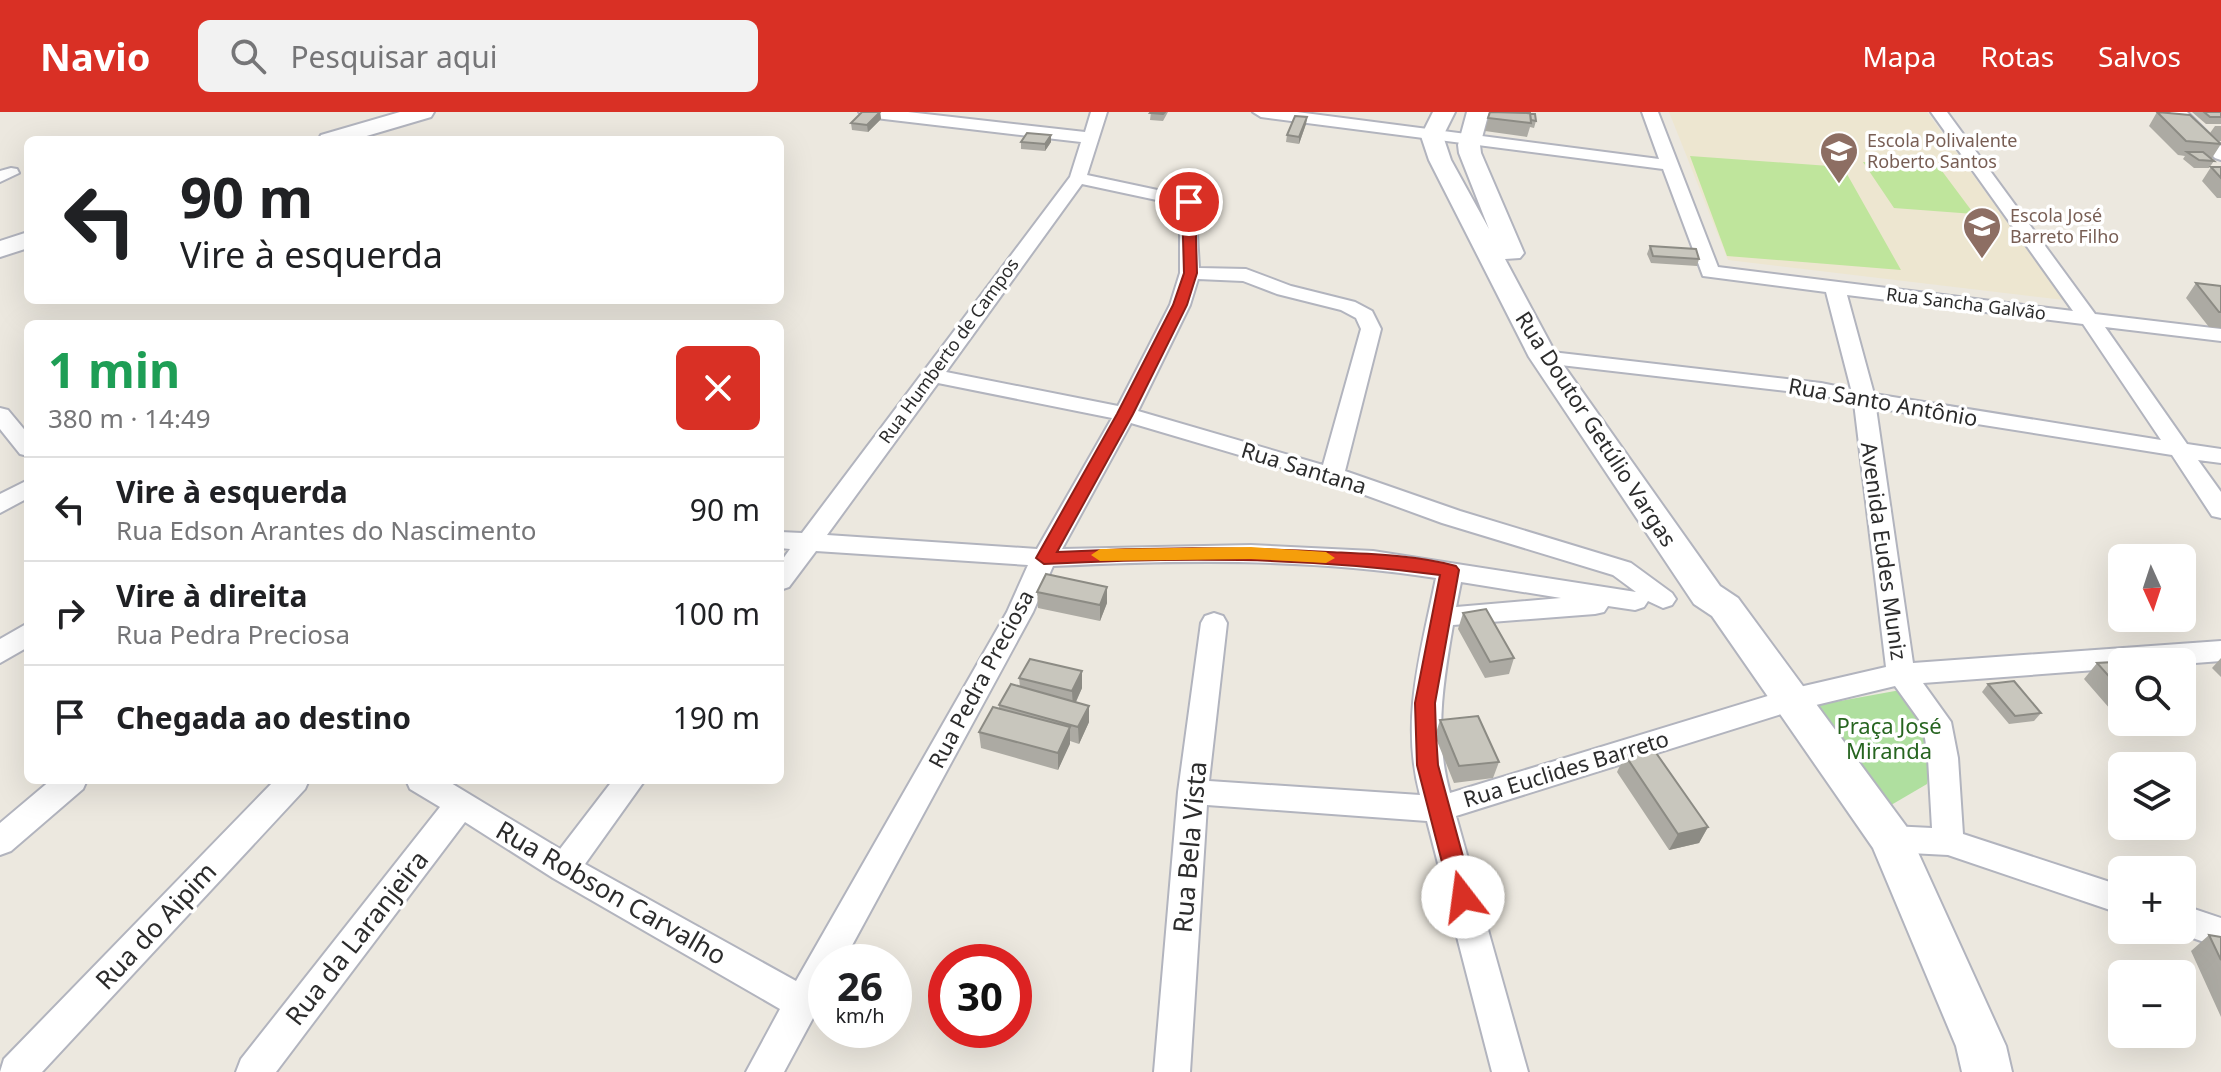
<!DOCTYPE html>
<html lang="pt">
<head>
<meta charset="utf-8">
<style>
  body { margin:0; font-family:"Noto Sans",sans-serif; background:#f2f2f2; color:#202124; height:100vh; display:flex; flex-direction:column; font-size:30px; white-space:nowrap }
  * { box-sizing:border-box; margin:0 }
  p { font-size:26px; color:#757577 }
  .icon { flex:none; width:44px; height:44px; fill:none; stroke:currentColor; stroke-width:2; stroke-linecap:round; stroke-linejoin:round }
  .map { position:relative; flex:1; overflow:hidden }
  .drawer { position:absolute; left:24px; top:208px; width:760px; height:464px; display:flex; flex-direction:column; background:#fff; border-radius:12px; box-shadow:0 8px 32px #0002 }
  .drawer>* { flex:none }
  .hud { position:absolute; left:24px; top:24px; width:760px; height:168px; border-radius:12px; box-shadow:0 8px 32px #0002; background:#fff; color:#202124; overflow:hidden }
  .needle { width:52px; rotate:177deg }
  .controls { position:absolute; left:2108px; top:432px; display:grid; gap:16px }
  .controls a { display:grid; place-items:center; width:88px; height:88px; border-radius:12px; background:#fff; box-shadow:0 8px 32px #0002; font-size:40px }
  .speed { position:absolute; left:808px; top:832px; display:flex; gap:16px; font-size:40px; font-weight:700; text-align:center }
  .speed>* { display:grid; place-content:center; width:104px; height:104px; border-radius:50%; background:#fff; box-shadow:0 8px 32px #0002; line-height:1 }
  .speed small { font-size:20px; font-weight:400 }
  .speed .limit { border:12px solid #d22; background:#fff; color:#111 }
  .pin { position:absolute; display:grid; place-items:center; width:68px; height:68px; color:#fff; margin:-34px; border:4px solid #fff; border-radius:50%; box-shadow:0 2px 8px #0007 }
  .me { position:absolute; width:88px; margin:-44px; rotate:345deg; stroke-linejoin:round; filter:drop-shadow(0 0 6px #0008) }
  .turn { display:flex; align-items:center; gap:28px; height:168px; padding:0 24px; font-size:36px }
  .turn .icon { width:104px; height:104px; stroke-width:2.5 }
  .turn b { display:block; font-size:56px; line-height:68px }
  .round { display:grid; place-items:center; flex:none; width:84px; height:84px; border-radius:12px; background:#f2f2f2 }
  .summary { display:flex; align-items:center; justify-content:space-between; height:136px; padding:0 24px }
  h1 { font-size:48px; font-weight:700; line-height:60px; color:#1e9e55 }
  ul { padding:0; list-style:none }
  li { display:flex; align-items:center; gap:24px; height:104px; padding:0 24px; border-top:2px solid #e0e0e0 }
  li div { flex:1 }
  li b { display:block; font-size:30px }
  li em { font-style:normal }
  header { display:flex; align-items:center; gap:48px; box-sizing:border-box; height:112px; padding:0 40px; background:#d93025; color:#fff }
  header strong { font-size:38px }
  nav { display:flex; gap:44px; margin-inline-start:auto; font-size:28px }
  .search { width:560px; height:72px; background:#f2f2f2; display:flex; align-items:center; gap:20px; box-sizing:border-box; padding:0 28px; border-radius:12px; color:#757577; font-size:30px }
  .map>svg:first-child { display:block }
</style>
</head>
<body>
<header>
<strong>Navio</strong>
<div class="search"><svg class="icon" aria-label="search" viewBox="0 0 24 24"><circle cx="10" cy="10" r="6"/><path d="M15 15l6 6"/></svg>Pesquisar aqui</div>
<nav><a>Mapa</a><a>Rotas</a><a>Salvos</a></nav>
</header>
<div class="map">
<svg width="2221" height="960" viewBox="0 0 2221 960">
  <rect width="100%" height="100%" fill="#ece8df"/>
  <path fill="#ede6d0" d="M1669 0H1927L2064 188 1728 148Z"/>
  <path fill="#afdf9f" d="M1906 577 1934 635 1927 672 1886 696 1818 593Z"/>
  <path fill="#bfe59c" d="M1690 44 1843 55 1901 158 1727 144Z
    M1863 50 1939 55 1974 102 1894 96Z"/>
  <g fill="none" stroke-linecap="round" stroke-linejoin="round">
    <defs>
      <path id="street" d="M859 0H908L1085 20 1091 0H1107L1087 63 1195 86 1199 156 1246 157 1291 174 1355 190 1372 199 1381 217 1345 359 1460 399 1631 451 1672 481 1676 487 1672 493 1663 496 1648 489 1644 495 1635 498 1608 494 1604 500 1595 502 1453 513C1443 571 1434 624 1450 681L1791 577 1886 555 1854 291 1821 283 1543 251 1533 245 1543 239 1821 271 1851 277 1826 180 1703 164 1663 57 1261 5 1253 0H1297L1659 47 1642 0H1658L1718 155 2073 199 1931 0H1947L2095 202 2221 217V229L2105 215 2187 332 2221 337V351L2198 348 2221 380V406L2212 404 2172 343 1876 296 1913 551 2221 529V549L2182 552 2122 550V556L1923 571 1951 610 1958 646 1963 722 2122 774V802L1948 743 1891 740 1880 736 1875 727 1880 718 1891 714 1932 716 1928 646 1923 613 1895 574 1791 599 1456 704 1528 960H1492L1427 709 1207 693 1190 960H1154L1178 680 1201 511 1205 504 1214 501 1223 504 1227 511 1209 669 1420 683C1400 608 1421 540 1436 466 1309 446 1181 448 1053 454L1033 500 843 850H826V882L784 960H746L780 897 553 766 465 710 276 960H236L241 947 440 695 410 677 406 668H446L560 737 613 668H645L585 752 796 869 1007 500 1028 453 816 439 789 475 780 478V451L790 437 780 436V420L802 421 1070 65 1081 30 867 5ZM1082 72 1180 93V161L1170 193 1118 294 946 260ZM1198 167 1243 169 1277 182 1341 198 1356 206 1361 217 1323 353 1138 299 1190 193ZM1847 183 2083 212 2161 328 1874 282ZM938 271 1112 306 1037 437 827 423ZM1131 311 1324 368 1442 411 1613 463 1636 480 1373 439 1251 433 1062 437ZM1461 470 1561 486 1456 495Z
        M2170 0H2187L2221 34V48L2215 46Z
        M11 56 17 57 19 61 0 70V59Z
        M0 296 8 298 28 322V344L20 342 0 317Z
        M28 368V386L0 401V382Z
        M28 511V535L0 551V527Z
        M51 668H87L83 677 11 739 0 743V711Z
        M275 668H309L305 677 42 960H0L4 947Z
        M2182 793 2221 806V836L2170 818H2182Z"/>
      <path id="secondary" d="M400 0H434L431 5 353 28H318L321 23Z
        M1433 0H1455L1443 24 1451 48 1489 117 1459 41 1458 33 1467 0H1489L1480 33 1481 41 1524 141 1520 146 1505 147 1557 244 1720 474 1738 486 1906 714 2006 934 2012 960H1962L1956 934 1873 736 1712 504 1694 492 1529 245 1429 48 1421 24Z
        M28 120V136L0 145V129Z"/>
    </defs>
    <use href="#street" stroke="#b2b4be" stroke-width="4"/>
    <use href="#secondary" stroke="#b2b4be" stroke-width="4"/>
    <use href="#street" fill="#fff" fill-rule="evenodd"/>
    <use href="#secondary" fill="#fff" fill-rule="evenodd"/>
  </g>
  <path fill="#acaaa3" d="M880 0 881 7 868 20 852 18 851 11Z
    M1151 0H1168L1163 9 1150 8Z
    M1490 0 1536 9 1534 16 1530 15 1527 25 1485 19Z
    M2157 0 2221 32 2212 46H2210L2214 49 2209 56H2194L2183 47 2185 44 2178 43 2149 14Z
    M2192 0H2221V12H2206Z
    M1307 5 1306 12 1299 32 1286 30 1287 23Z
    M2215 14H2221V29H2219L2210 21Z
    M1021 30H1051L1045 39 1021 37Z
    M2211 55H2221V86H2217L2202 69Z
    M1650 134 1699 147 1697 154 1651 151 1647 142Z
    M2196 171 2221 174V216L2209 215 2186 186Z
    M1107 475V491L1100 509 1038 496 1037 480Z
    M1463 501 1514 546 1509 562 1485 566 1458 517Z
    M2221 546V565L2212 556Z
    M2122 550V610H2174L2166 619 2131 621 2084 567 2097 551Z
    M1082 559V576L1076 590 1089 594V610L1079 632 1070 629 1058 658 981 636 979 620 999 597V593L1020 575 1019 566Z
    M1988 572 2041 601 2034 609 2009 612 1982 580Z
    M1440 608 1499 650 1493 666 1454 671 1435 624Z
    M1625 643 1708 715 1699 731 1669 738 1617 660Z
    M2209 823 2221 825V905L2191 839Z"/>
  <path fill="#8c8b84" d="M880 0 881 7 868 20 867 13Z
    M1307 5 1306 12 1299 32V25Z
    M1051 23V30L1045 39V32Z
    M1107 475V491L1100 509V493Z
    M1082 559V576L1073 596 1072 579Z
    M1089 594V610L1079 632 1078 615Z
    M1070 615V632L1058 658V641Z
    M1708 715 1699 731 1669 738 1678 722Z"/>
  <path fill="#c8c6bd" stroke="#8c8b84" stroke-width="2" d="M862 0H880L867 13 851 11Z
    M1151 0H1165L1163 2 1150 1Z
    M1490 0 1530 1 1531 11 1488 6Z
    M1517 0H1518L1535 2 1536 9 1531 8 1530 1Z
    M2157 0 2190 3 2221 32 2186 29Z
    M2204 0H2221V5H2210Z
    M1295 4 1307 5 1299 25 1287 23Z
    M1027 21 1051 23 1045 32 1021 30Z
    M2187 40H2203L2214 49 2199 48Z
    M2211 55H2221V66Z
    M1650 134 1696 137 1699 147 1653 144Z
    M2196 171 2221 174V200H2219Z
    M1046 462 1107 475 1100 493 1037 480Z
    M1486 497 1514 546 1490 550 1463 501Z
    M1030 547 1082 559 1072 579 1019 566Z
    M2132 549 2134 550H2122V579L2097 551Z
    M2014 569 2041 601 2015 604 1988 572Z
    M1011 572 1089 594 1078 615 999 593Z
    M993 595 1070 615 1058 641 979 620Z
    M1478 604 1499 650 1459 654 1440 608Z
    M1654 638 1708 715 1678 722 1625 643Z
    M2209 823 2221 825V848Z"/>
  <path fill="#d93025" stroke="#8d1f18" stroke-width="2" d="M1189 87 1195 90 1197 161 1187 193 1133 302 1057 440C1148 435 1237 435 1328 440 1370 442 1416 443 1456 454L1459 458 1435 591 1436 622 1438 653 1474 785 1471 792 1463 795 1455 792 1451 785 1417 653 1415 591 1440 463C1308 445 1177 445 1044 452L1036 446 1117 302 1173 193 1184 161 1182 90Z"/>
  <path fill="#f59e0b" d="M1251 435 1326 440 1335 446 1326 451 1251 447 1100 449 1091 443 1100 437Z"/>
  <defs>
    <symbol id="school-pin" viewBox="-11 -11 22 30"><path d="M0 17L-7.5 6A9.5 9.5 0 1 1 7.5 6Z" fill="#8d6e63" stroke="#fff"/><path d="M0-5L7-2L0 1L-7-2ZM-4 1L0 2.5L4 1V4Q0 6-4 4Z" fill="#fff"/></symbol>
  </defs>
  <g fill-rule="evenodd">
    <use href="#school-pin" x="1817" y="17" width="44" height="60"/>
    <use href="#school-pin" x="1960" y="92" width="44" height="60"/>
  </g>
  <g text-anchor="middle" stroke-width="7" stroke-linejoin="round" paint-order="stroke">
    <g font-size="18" fill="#785e54" stroke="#fff" text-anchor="start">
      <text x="1867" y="35">Escola Polivalente<tspan x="1867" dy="21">Roberto Santos</tspan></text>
      <text x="2010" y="110">Escola José<tspan x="2010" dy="21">Barreto Filho</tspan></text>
    </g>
    <g font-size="18" fill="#2c2c2c" stroke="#fff">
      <text transform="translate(1966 192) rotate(7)" y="6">Rua Sancha Galvão</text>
      <text transform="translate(949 239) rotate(-54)" y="6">Rua Humberto de Campos</text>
    </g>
    <g font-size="22" fill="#2c2c2c" stroke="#fff">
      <text transform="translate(1883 290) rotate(10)" y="8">Rua Santo Antônio</text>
      <text transform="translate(1596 317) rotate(57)" y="8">Rua Doutor Getúlio Vargas</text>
      <text transform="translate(1304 356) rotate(17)" y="8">Rua Santana</text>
      <text transform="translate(1884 439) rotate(82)" y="8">Avenida Eudes Muniz</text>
      <text transform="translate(981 567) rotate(-62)" y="8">Rua Pedra Preciosa</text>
      <text transform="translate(1566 657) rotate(-17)" y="8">Rua Euclides Barreto</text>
    </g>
    <g font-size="22" fill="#276520" stroke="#fff">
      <text x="1889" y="622">Praça José<tspan x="1889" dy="25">Miranda</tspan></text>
    </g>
    <g font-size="26" fill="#2c2c2c" stroke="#fff">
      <text transform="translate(1190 735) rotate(-85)" y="9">Rua Bela Vista</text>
      <text transform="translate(611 781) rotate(30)" y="9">Rua Robson Carvalho</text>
      <text transform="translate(156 814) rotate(-47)" y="9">Rua do Aipim</text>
      <text transform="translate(357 826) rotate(-52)" y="9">Rua da Laranjeira</text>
    </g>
  </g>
</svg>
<div class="controls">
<a><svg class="needle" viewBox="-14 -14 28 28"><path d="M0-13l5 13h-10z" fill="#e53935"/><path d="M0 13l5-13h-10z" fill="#757577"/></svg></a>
<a><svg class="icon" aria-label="search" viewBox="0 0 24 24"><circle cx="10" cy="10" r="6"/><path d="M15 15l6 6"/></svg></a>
<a><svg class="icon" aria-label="layers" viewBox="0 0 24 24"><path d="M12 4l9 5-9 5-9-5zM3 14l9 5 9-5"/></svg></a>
<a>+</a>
<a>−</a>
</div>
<div class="speed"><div>26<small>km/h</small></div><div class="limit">30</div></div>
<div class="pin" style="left:1189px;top:90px;background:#d93025"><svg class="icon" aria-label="arrive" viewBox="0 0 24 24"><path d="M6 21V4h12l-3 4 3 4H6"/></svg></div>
<svg class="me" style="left:1463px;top:785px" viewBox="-20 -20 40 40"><circle r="19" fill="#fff"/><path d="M0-13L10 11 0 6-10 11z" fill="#d93025"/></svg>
<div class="hud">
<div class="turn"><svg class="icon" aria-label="left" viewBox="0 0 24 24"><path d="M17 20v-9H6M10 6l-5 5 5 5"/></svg><div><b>90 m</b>Vire à esquerda</div></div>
</div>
<section class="drawer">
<div class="summary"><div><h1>1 min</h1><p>380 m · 14:49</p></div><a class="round" style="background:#d93025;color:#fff"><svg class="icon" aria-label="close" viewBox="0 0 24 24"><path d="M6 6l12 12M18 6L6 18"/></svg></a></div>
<ul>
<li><svg class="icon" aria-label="left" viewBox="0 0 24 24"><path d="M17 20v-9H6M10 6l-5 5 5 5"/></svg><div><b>Vire à esquerda</b><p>Rua Edson Arantes do Nascimento</p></div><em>90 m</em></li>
<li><svg class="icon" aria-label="right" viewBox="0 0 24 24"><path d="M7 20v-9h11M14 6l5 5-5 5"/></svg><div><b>Vire à direita</b><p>Rua Pedra Preciosa</p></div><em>100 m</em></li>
<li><svg class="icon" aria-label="arrive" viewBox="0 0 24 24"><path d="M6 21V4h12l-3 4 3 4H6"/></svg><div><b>Chegada ao destino</b></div><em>190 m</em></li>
</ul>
</section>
</div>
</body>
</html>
